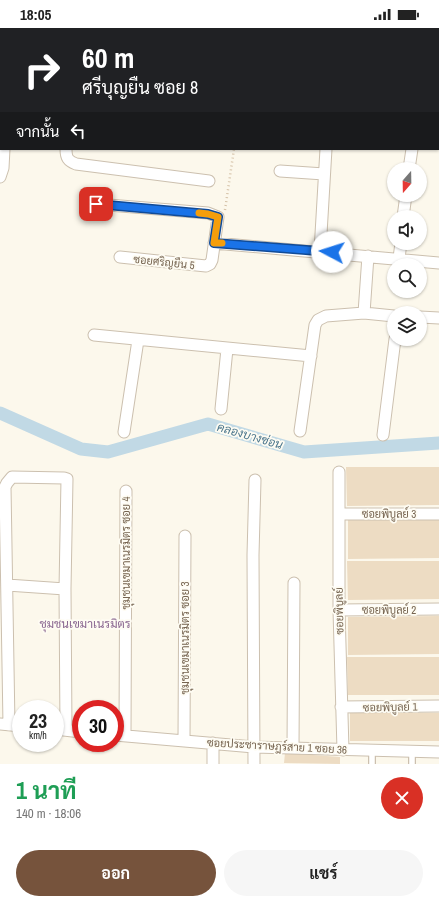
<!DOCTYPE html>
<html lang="th">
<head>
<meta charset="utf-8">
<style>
  body { margin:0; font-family:"Archivo Narrow",Sarabun,sans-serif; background:#f6f6f6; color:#222; height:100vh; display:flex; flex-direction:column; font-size:15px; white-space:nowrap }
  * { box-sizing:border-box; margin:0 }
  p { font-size:13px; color:#767676 }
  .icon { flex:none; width:22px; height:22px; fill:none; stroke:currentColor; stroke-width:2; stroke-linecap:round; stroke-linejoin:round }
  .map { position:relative; height:736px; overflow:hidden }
  .panel { display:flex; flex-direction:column; background:#fff; flex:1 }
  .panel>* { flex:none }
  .banner { position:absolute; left:0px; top:0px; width:439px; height:122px; box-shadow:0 1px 3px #0004; background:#202124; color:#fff; overflow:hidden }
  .needle { width:26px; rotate:200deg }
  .tools { position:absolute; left:387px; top:134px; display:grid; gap:8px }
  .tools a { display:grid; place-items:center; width:40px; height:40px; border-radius:50%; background:#fff; box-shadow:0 1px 3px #0004; font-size:20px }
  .speed { position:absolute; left:12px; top:672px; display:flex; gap:8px; font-size:20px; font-weight:700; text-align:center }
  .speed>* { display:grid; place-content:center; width:52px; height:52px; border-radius:50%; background:#fff; box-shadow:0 1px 3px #0004; line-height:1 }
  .speed small { font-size:10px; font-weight:400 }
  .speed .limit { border:6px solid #d22; background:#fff; color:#111 }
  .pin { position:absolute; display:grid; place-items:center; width:34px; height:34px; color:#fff; margin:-17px; border-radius:8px; box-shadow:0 2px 6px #0006 }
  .me { position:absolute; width:44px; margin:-22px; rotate:275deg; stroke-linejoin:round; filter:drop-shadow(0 0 3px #0008) }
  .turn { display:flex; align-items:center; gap:14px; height:84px; padding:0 16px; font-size:18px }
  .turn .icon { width:52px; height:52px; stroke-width:2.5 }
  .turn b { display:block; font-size:28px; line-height:34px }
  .then { display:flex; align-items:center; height:38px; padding:0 16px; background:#0003; gap:8px; font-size:15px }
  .round { display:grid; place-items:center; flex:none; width:42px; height:42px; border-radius:21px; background:#f6f6f6 }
  .overview { display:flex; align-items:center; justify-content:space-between; height:68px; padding:0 16px }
  h1 { font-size:24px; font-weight:700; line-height:30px; color:#1e9e55 }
  .button { display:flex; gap:8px; margin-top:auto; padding:8px 16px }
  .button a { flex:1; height:46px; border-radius:24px; background:#76533c; color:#fff; font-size:16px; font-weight:700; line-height:46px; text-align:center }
  .button a+a { background:#f6f6f6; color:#222 }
  .status { display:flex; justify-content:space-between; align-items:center; height:28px; padding:0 20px; background:#fff; direction:ltr }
  .status svg { height:11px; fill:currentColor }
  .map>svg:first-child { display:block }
</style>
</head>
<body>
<div class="status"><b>18:05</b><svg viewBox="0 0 49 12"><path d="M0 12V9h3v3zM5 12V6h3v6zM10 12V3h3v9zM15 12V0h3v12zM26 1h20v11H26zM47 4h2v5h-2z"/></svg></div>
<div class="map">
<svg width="439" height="736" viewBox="0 0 439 736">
  <rect width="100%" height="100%" fill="#fcf8ec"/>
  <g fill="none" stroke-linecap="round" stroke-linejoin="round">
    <path stroke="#c1d9e5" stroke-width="13" d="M0 385 81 421 108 424 208 396 304 424 439 415"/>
  </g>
  <path fill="#eddcc3" d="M346 439H439V477L347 478Z
    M348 492H439V530L348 531Z
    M347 533H439V571L348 572Z
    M439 588V626L348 627V589Z
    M347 629H439V667H348Z
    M350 685H439V713H350Z
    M285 725 340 729V736L284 735Z"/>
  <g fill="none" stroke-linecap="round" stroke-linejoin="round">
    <defs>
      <path id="lane" d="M372 736V722
        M412 736V723"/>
      <path id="street" d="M5 1V0
        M0 43 1 32
        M438 73H439
        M0 75H1
        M0 83 1 86
        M66 121C66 130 68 133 76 136L209 153
        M409 141 412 121
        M280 143 324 146
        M0 149 3 140 4 121
        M96 176 208 185 218 189 212 232 210 236 206 238 120 229
        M403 189 406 167
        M214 215 439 235
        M320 223 326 121
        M399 230 401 215
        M364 285 368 228
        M420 289 439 290
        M94 307 311 328
        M221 381 227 321
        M300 403 315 297 318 292 326 288 364 285 394 288
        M124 404 138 312
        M383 407 395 311
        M339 444V582L343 722
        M339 486H439
        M7 557 65 561
        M339 582 439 581
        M341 679 439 678
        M0 696 21 698
        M9 697 5 459 7 455 12 449 64 450 67 451 65 561 66 702
        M55 701 81 704
        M115 707 254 719 439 724
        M125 707 126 463
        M184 712 185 508
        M213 715V736
        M293 720 294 555
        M254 736 253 527 255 452"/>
    </defs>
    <use href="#lane" stroke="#ccc0af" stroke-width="8"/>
    <use href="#street" stroke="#ccc0af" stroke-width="13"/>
    <path stroke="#d5c2a8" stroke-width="2.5" stroke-dasharray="1 3" stroke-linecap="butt" d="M248 1V0
      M225 182 234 121"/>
    <use href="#lane" stroke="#fff" stroke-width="5.5"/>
    <use href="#street" stroke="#fff" stroke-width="11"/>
  </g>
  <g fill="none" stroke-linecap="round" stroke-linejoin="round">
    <defs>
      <path id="route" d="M96 176 208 186 218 189 214 215 332 224"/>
    </defs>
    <use href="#route" stroke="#114b97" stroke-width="10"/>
    <use href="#route" stroke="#1a73e8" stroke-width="7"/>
    <path stroke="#f59e0b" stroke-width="7" d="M199 185 208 186 218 189 214 215H222"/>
  </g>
  <g text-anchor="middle" stroke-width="3.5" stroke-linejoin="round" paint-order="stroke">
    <g font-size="11" fill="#766450" stroke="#fefcf3">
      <text transform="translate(164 234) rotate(6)" y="4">ซอยศริญยืน 5</text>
      <text x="389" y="490">ซอยพิบูลย์ 3</text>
      <text transform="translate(126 525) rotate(-90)" y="4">ชุมชนเขมาเนรมิตร ซอย 4</text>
      <text x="389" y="586">ซอยพิบูลย์ 2</text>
      <text transform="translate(339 583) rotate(-91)" y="4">ซอยพิบูลย์</text>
      <text transform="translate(185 610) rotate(-90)" y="4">ชุมชนเขมาเนรมิตร ซอย 3</text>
      <text transform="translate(390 679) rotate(-1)" y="4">ซอยพิบูลย์ 1</text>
      <text transform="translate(277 718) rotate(3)" y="4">ซอยประชาราษฎร์สาย 1 ซอย 36</text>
    </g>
    <g font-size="12" font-style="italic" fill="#4e788e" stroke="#fefcf3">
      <text transform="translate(250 408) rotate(16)" y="4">คลองบางซ่อน</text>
    </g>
    <g font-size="12" fill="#8b6891" stroke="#fefcf3">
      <text x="85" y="600">ชุมชนเขมาเนรมิตร</text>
    </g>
  </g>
</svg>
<div class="tools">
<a><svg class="needle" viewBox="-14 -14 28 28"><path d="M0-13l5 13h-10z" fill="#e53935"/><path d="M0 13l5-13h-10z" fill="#767676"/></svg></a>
<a><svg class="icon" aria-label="sound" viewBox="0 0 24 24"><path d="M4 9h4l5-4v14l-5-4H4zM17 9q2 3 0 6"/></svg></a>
<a><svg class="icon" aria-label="search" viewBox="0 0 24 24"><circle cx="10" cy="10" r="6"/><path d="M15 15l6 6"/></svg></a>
<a><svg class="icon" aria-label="layers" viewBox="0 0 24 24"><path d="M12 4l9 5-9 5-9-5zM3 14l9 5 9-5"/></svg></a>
</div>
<div class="speed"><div>23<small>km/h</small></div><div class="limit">30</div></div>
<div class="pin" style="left:96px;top:176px;background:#d93025"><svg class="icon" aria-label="arrive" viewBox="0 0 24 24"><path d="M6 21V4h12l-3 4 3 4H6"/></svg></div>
<svg class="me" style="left:332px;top:224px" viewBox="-20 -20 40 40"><circle r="19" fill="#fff"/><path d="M0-13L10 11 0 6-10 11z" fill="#1a73e8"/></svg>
<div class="banner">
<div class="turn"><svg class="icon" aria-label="right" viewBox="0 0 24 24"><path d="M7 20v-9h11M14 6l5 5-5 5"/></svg><div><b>60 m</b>ศรีบุญยืน ซอย 8</div></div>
<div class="then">จากนั้น<svg class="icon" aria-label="left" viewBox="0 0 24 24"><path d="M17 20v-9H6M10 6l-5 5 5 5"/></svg></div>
</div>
</div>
<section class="panel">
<div class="overview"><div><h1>1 นาที</h1><p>140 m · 18:06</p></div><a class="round" style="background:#d93025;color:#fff"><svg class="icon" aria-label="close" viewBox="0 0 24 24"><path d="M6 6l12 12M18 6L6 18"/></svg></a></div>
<div class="button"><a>ออก</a><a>แชร์</a></div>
</section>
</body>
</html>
